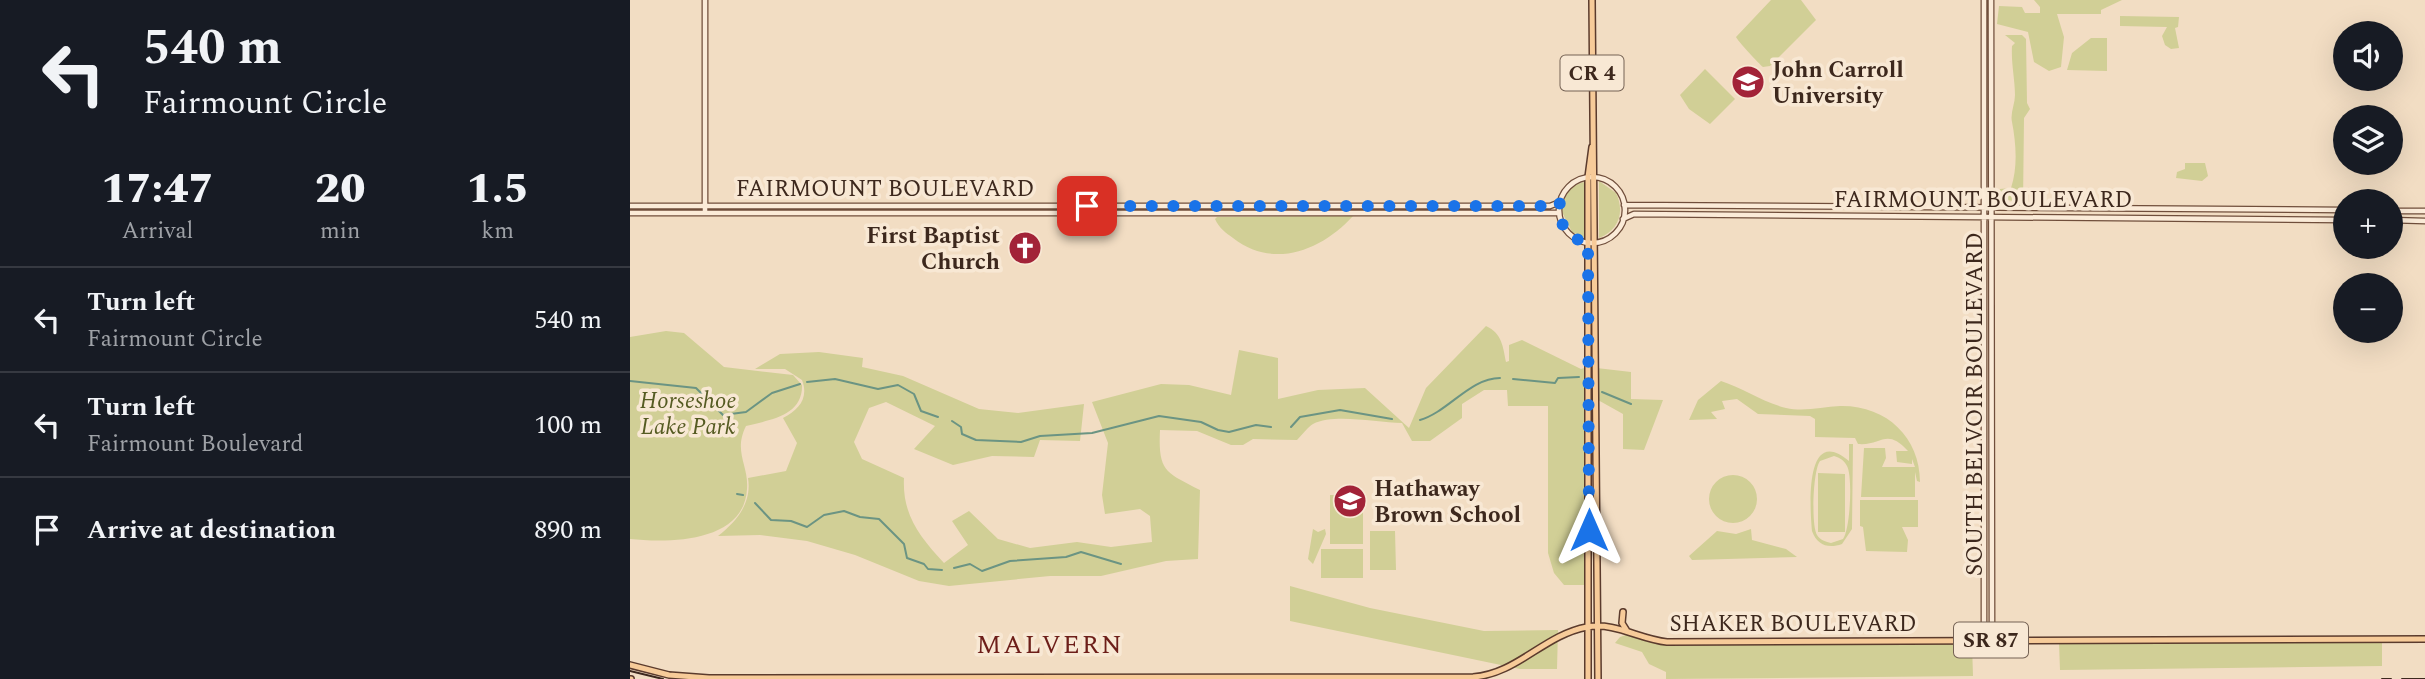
<!DOCTYPE html>
<html lang="en">
<head>
<meta charset="utf-8">
<style>
  body { margin:0; font-family:Spectral,serif; background:#242831; color:#f1f3f6; height:100vh; display:flex; flex-direction:column; font-size:26px; white-space:nowrap }
  * { box-sizing:border-box; margin:0 }
  p { font-size:23px; color:#9ea1a6 }
  .icon { flex:none; width:38px; height:38px; fill:none; stroke:currentColor; stroke-width:2; stroke-linecap:round; stroke-linejoin:round }
  .map { position:relative; flex:1; overflow:hidden }
  .panel { display:flex; flex-direction:column; background:#171b24; width:630px }
  .panel>* { flex:none }
  .banner { background:#171b24; color:#f1f3f6; overflow:hidden }
  .buttons { position:absolute; left:1703px; top:21px; display:grid; gap:14px }
  .buttons a { display:grid; place-items:center; width:70px; height:70px; border-radius:50%; background:#171b24; box-shadow:0 7px 28px #0002; font-size:35px }
  .pin { position:absolute; display:grid; place-items:center; width:60px; height:60px; color:#fff; margin:-30px; border-radius:14px; box-shadow:0 4px 10px #0006 }
  .me { position:absolute; width:77px; margin:-38px; rotate:0deg; stroke-linejoin:round; filter:drop-shadow(0 0 5px #0008) }
  .turn { display:flex; align-items:center; gap:24px; height:147px; padding:0 28px; font-size:32px }
  .turn .icon { width:91px; height:91px; stroke-width:2.5 }
  .turn b { display:block; font-size:49px; line-height:60px }
  .eta { display:flex; justify-content:space-evenly; align-items:center; height:119px; text-align:center }
  .eta b { font-size:42px; font-weight:800; line-height:49px }
  ul { padding:0; list-style:none }
  li { display:flex; align-items:center; gap:21px; height:105px; padding:0 28px; border-top:2px solid #363941 }
  li div { flex:1 }
  li b { display:block; font-size:26px }
  li em { font-style:normal }
  main { display:flex; flex:1; min-height:0 }
  .map>svg:first-child { display:block }
</style>
</head>
<body>
<main>
<section class="panel">
<div class="banner">
<div class="turn"><svg class="icon" aria-label="left" viewBox="0 0 24 24"><path d="M17 20v-9H6M10 6l-5 5 5 5"/></svg><div><b>540 m</b>Fairmount Circle</div></div>
</div>
<div class="eta">
<div><b>17:47</b><p>Arrival</p></div>
<div><b>20</b><p>min</p></div>
<div><b>1.5</b><p>km</p></div>
</div>
<ul>
<li><svg class="icon" aria-label="left" viewBox="0 0 24 24"><path d="M17 20v-9H6M10 6l-5 5 5 5"/></svg><div><b>Turn left</b><p>Fairmount Circle</p></div><em>540 m</em></li>
<li><svg class="icon" aria-label="left" viewBox="0 0 24 24"><path d="M17 20v-9H6M10 6l-5 5 5 5"/></svg><div><b>Turn left</b><p>Fairmount Boulevard</p></div><em>100 m</em></li>
<li><svg class="icon" aria-label="arrive" viewBox="0 0 24 24"><path d="M6 21V4h12l-3 4 3 4H6"/></svg><div><b>Arrive at destination</b></div><em>890 m</em></li>
</ul>
</section>
<div class="map">
<svg width="1795" height="679" viewBox="0 0 1795 679">
  <rect width="100%" height="100%" fill="#f2ddc3"/>
  <path fill="#d1cf96" fill-rule="evenodd" d="M1141 0H1171L1186 20 1140 66 1133 67C1129 64 1107 40 1106 37Z
    M1404 0H1492L1471 10V14H1427L1434 37 1431 67 1419 71 1404 62 1398 32 1367 24 1369 6 1392 7 1395 13H1410V7Z
    M1490 16 1549 17 1548 27 1545 28 1549 48 1541 49 1535 45 1532 36 1537 27 1490 26Z
    M1375 35H1392L1396 39 1397 103 1400 109 1394 118 1393 203 1368 198 1370 189 1381 188C1388 167 1386 143 1382 122 1380 113 1385 104 1385 95 1385 80 1381 63 1382 46L1385 43Z
    M1461 38H1477V71L1437 70 1442 53Z
    M1075 69 1105 99 1080 124 1059 109 1050 95Z
    M1555 163H1575L1578 176 1572 181 1546 178 1547 172 1555 169Z
    M969 181 986 193C995 212 989 230 969 238Z
    M955 182V238L942 232 932 212C932 197 941 184 955 182Z
    M723 216C692 250 644 270 603 238 596 233 589 228 585 219L587 217Z
    M856 326C872 333 873 347 876 362L879 361V345L892 340 951 369 958 367 1001 372V399L1033 400 1014 450 993 449V414L959 395V585H934L924 573 918 553V406H878L877 390H854L832 404V418L800 441H782L772 423C747 423 705 413 683 424 678 427 672 435 667 440L623 439 613 445H601L567 431 530 430C528 471 535 472 570 490L568 559 536 561 471 576H420L319 586 289 581 225 555 177 541 130 535 88 536C107 521 122 503 118 478L156 471 167 443 153 418C169 410 179 398 172 380L155 369H125L150 354 189 352 233 358 232 367 273 376 349 409 388 413 454 404 450 441 410 440 404 457 362 456 323 465 284 449 305 426 256 402 239 408 224 442 232 459 274 478C272 515 290 537 314 563L338 545 322 521 339 511 368 539 400 548 447 542 481 547 522 542 520 516 510 509 475 514 472 495 478 443 462 402 531 384 559 385 601 395 609 350 648 358V399L688 390 735 388 779 428 796 388Z
    M36 331 54 333 94 367 163 375 172 385C173 416 140 420 116 426 103 452 119 465 117 489 114 543 39 543 0 539V337Z
    M1091 381C1113 388 1132 402 1156 408 1174 412 1192 407 1210 406 1256 405 1290 437 1290 482L1287 481 1285 472V497H1231L1234 448H1255L1256 458 1252 467H1285L1282 459V464L1267 462 1266 451H1278C1256 427 1252 446 1228 444L1225 438 1185 437V419L1180 416 1128 414 1107 399 1092 401 1095 409 1081 412 1087 419 1059 420 1068 400Z
    M1219 444H1223L1222 529 1212 544C1198 549 1187 545 1182 531 1180 509 1174 423 1219 461ZM1204 456C1210 458 1214 460 1217 466 1223 477 1220 530 1213 539L1201 543C1196 542 1190 540 1187 535 1181 525 1183 470 1190 461Z
    M1188 473 1215 474V532H1188Z
    M1079 499a24 24 0 1 1 48 0a24 24 0 1 1-48 0Z
    M700 495H733V544H700Z
    M1230 500H1288V527H1272L1278 540 1277 552 1236 551 1233 527 1230 526Z
    M683 529 688 532 695 529 696 534 683 564 678 559Z
    M1121 529 1122 540 1156 549 1167 557 1062 560 1059 556 1087 531 1106 534Z
    M740 531H765L766 570H740Z
    M691 549H733V578H691Z
    M660 586 740 608 854 631 928 630 927 669H890L660 621Z
    M996 635 1035 645 1342 644 1343 676 1036 679V672L1019 664 1012 652 985 643 990 637Z
    M1752 641V666L1430 670 1429 643Z"/>
  <g fill="none" stroke-linecap="round" stroke-linejoin="round">
    <path stroke="#6b9483" stroke-width="2" d="M883 379 925 383 928 378 949 377
      M0 381 66 388 93 415 116 412 142 393 170 384
      M177 382 205 379 248 389 268 385 284 394 291 411 308 417
      M972 392 1001 404
      M790 420C818 412 840 378 870 378
      M322 421 331 427 332 434 346 440 391 442 410 436 462 433 529 416 571 422 588 430 599 432 626 425 641 427
      M661 427 670 417 710 410 762 419
      M107 494 113 495
      M125 503 141 520 161 521 177 527 194 515 214 511 230 517 249 519 274 544 277 558 294 564 298 569 312 570
      M324 568 340 564 352 571 380 561 436 557 451 552 491 564"/>
    <defs>
      <path id="secondary" d="M75 0V213
        M1354 0V640
        M1361 0 1362 640
        M929 210a33 33 0 1 1 66 0a33 33 0 1 1-66 0Z
        M994 205 1715 210
        M0 206H920L930 202
        M1760 211H1795
        M0 213H929
        M993 219 1004 214 1715 220
        M1760 220 1795 221"/>
      <path id="primary" d="M962 0 968 679
        M993 612 992 623 997 631
        M0 665 39 675 79 678 843 677C887 674 914 635 957 627 985 622 1009 639 1037 642L1795 639
        M0 679H1
        M958 679V177L962 147"/>
    </defs>
    <use href="#secondary" stroke="#704e3b" stroke-width="7"/>
    <use href="#primary" stroke="#5b3b2d" stroke-width="8"/>
    <use href="#secondary" stroke="#fbebd8" stroke-width="4.5"/>
    <use href="#primary" stroke="#f7cb99" stroke-width="5"/>
    <path stroke="#3d281d" stroke-width="2" d="M0 671 33 679
      M1752 679H1761
      M1772 679H1795"/>
  </g>
  <g fill="none" stroke-linecap="round" stroke-linejoin="round">
    <path stroke="#1a73e8" stroke-width="12" stroke-dasharray="0 21.6" d="M457 206H920L930 202C926 222 938 239 958 243L959 530"/>
  </g>
  <defs>
    <symbol id="university-disc" viewBox="-11 -11 22 22"><circle r="9.5" fill="#a22338" stroke="#f8e8d4"/><path d="M0-5L7-2L0 1L-7-2ZM-4 1L0 2.5L4 1V4Q0 6-4 4Z" fill="#fff"/></symbol>
    <symbol id="church-disc" viewBox="-11 -11 22 22"><circle r="9.5" fill="#a22338" stroke="#f8e8d4"/><path d="M-1.2-6h2.4v3.5h3.3v2.4h-3.3V6h-2.4V-.1h-3.3v-2.4h3.3Z" fill="#fff"/></symbol>
    <symbol id="school-disc" viewBox="-11 -11 22 22"><circle r="9.5" fill="#a22338" stroke="#f8e8d4"/><path d="M0-5L7-2L0 1L-7-2ZM-4 1L0 2.5L4 1V4Q0 6-4 4Z" fill="#fff"/></symbol>
  </defs>
  <g fill-rule="evenodd">
    <use href="#university-disc" x="1099" y="63" width="38" height="38"/>
    <use href="#church-disc" x="376" y="229" width="38" height="38"/>
    <use href="#school-disc" x="701" y="482" width="38" height="38"/>
  </g>
  <g text-anchor="middle" stroke-width="7" stroke-linejoin="round" paint-order="stroke">
    <g fill="#f8e8d4" stroke="#756254" stroke-width="2">
      <rect x="930.5" y="55.5" width="63" height="35" rx="5"/>
      <rect x="1324" y="622.5" width="74" height="35" rx="5"/>
    </g>
    <g font-size="21" font-weight="bold" fill="#3d281d">
      <text x="962" y="80">CR 4</text>
      <text x="1361" y="647">SR 87</text>
    </g>
    <g font-size="23" font-weight="bold" fill="#3d281d" stroke="#f8e8d4" text-anchor="start">
      <text x="1142" y="77">John Carroll<tspan x="1142" dy="26">University</tspan></text>
      <text x="370" y="243" text-anchor="end">First Baptist<tspan x="370" dy="26">Church</tspan></text>
      <text x="744" y="496">Hathaway<tspan x="744" dy="26">Brown School</tspan></text>
    </g>
    <g font-size="23" fill="#3d281d" stroke="#f8e8d4">
      <text x="255" y="196">FAIRMOUNT BOULEVARD</text>
      <text x="1353" y="207">FAIRMOUNT BOULEVARD</text>
      <text transform="translate(1344 404) rotate(-90)" y="8">SOUTH BELVOIR BOULEVARD</text>
      <text x="1163" y="631">SHAKER BOULEVARD</text>
    </g>
    <g font-size="23" font-style="italic" fill="#555b22" stroke="#f8e8d4">
      <text x="58" y="408">Horseshoe<tspan x="58" dy="26">Lake Park</tspan></text>
    </g>
    <g font-size="26" letter-spacing="2" fill="#6d1e19" stroke="#f8e8d4">
      <text x="420" y="653">MALVERN</text>
    </g>
  </g>
</svg>
<div class="buttons">
<a><svg class="icon" aria-label="sound" viewBox="0 0 24 24"><path d="M4 9h4l5-4v14l-5-4H4zM17 9q2 3 0 6"/></svg></a>
<a><svg class="icon" aria-label="layers" viewBox="0 0 24 24"><path d="M12 4l9 5-9 5-9-5zM3 14l9 5 9-5"/></svg></a>
<a>+</a>
<a>−</a>
</div>
<div class="pin" style="left:457px;top:206px;background:#d93025"><svg class="icon" aria-label="arrive" viewBox="0 0 24 24"><path d="M6 21V4h12l-3 4 3 4H6"/></svg></div>
<svg class="me" style="left:959px;top:530px" viewBox="-20 -20 40 40"><path d="M0-17L14 15 0 8-14 15z" fill="#1a73e8" stroke="#fff" stroke-width="4"/></svg>
</div>
</main>
</body>
</html>
